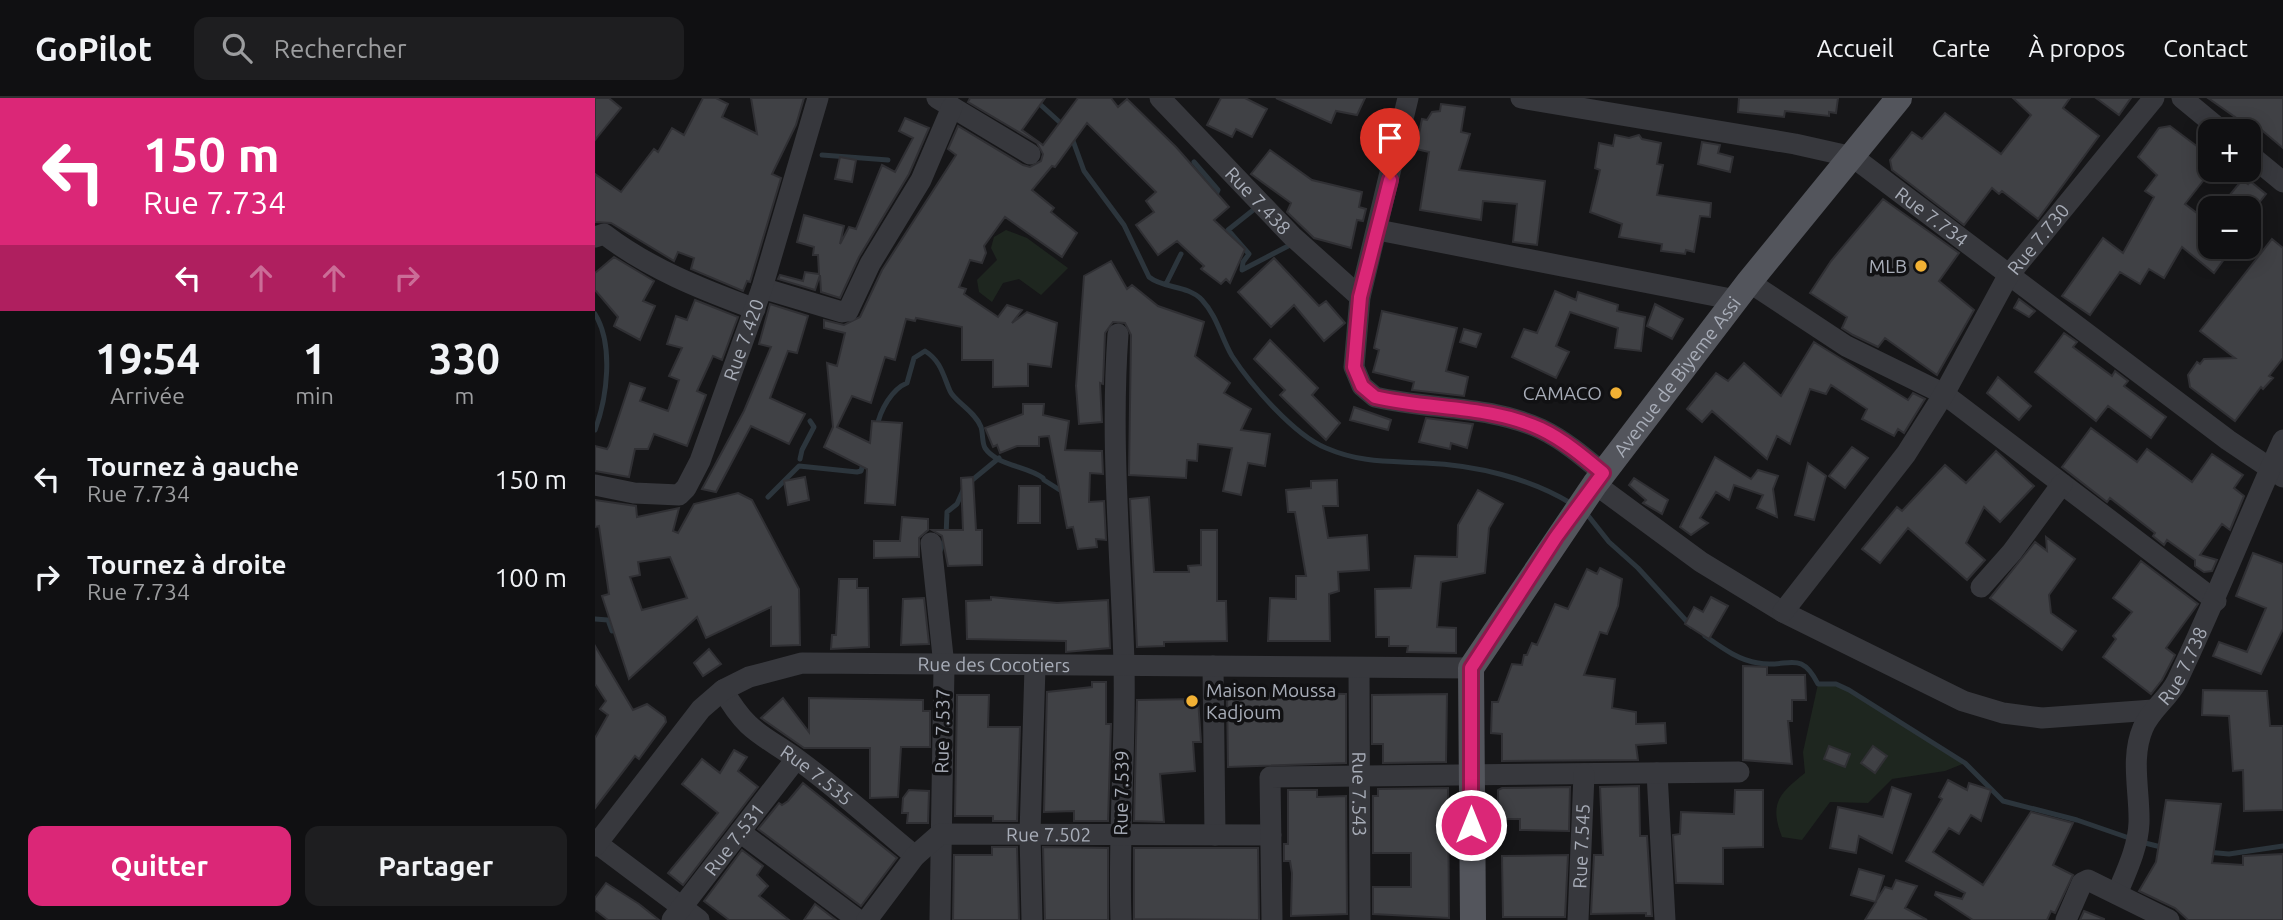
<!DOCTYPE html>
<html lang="fr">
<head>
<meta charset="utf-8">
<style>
  body { margin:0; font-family:Ubuntu,sans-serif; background:#1e1e20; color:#f1f3f6; height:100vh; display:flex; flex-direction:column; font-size:26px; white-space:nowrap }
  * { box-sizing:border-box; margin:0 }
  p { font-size:23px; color:#9c9d9f }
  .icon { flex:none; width:38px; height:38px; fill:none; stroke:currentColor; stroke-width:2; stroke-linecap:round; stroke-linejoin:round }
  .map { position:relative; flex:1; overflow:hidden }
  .sheet { display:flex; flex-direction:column; background:#101012; width:595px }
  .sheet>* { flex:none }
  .guide { background:#db2777; color:#fff; overflow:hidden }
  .fabs { position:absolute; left:1603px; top:21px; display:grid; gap:14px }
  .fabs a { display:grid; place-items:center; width:63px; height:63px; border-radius:14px; background:#101012; box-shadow:0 4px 18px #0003,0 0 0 2px #303032; font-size:35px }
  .pin { position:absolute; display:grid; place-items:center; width:60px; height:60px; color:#fff; margin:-72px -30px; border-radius:50% 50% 50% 0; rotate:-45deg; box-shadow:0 0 7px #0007 }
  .pin .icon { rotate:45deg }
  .me { position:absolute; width:77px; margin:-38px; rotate:0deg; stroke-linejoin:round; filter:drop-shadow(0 0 5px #0008) }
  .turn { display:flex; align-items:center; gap:24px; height:147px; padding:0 28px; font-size:32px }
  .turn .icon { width:91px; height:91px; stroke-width:2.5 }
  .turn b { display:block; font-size:49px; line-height:60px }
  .lanes { display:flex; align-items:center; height:66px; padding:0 28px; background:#0003; justify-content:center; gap:35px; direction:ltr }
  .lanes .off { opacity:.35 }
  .eta { display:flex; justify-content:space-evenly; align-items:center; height:119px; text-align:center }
  .eta b { font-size:42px; font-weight:700; line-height:49px }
  .action { display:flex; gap:14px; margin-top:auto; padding:14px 28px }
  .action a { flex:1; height:80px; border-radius:14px; background:#db2777; color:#fff; font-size:28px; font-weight:700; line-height:80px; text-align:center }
  .action a+a { background:#1e1e20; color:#f1f3f6 }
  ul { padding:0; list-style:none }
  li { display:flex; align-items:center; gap:21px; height:98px; padding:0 28px }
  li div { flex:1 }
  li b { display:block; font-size:26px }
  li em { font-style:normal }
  header { display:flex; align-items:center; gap:42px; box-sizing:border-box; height:98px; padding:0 35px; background:#101012; border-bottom:2px solid #303032 }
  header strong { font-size:33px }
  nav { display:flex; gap:38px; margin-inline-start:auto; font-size:24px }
  .search { width:490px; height:63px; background:#1e1e20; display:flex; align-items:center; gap:18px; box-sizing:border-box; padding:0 24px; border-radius:14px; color:#9c9d9f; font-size:26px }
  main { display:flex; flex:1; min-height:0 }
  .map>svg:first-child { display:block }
</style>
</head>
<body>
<header>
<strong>GoPilot</strong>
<div class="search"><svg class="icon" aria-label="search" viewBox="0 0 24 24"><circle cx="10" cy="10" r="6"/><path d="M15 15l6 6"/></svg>Rechercher</div>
<nav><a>Accueil</a><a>Carte</a><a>À propos</a><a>Contact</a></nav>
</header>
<main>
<section class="sheet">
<div class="guide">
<div class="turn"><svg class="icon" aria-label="left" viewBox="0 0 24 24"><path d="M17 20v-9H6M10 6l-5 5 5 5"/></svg><div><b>150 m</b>Rue 7.734</div></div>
<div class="lanes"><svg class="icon" aria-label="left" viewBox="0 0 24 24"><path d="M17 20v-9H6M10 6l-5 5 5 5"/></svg><svg class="icon off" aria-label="ahead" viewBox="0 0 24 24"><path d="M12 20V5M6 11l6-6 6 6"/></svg><svg class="icon off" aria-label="ahead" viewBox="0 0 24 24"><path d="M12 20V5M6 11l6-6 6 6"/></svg><svg class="icon off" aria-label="right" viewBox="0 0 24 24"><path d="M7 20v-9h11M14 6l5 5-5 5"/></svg></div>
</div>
<div class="eta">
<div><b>19:54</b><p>Arrivée</p></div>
<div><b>1</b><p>min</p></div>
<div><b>330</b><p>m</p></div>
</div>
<ul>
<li><svg class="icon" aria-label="left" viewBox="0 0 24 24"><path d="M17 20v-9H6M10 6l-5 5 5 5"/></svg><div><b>Tournez à gauche</b><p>Rue 7.734</p></div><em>150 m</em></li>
<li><svg class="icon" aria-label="right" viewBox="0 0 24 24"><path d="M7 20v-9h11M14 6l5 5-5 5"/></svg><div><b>Tournez à droite</b><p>Rue 7.734</p></div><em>100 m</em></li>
</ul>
<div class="action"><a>Quitter</a><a>Partager</a></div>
</section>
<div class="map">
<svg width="1688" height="822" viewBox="0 0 1688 822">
  <rect width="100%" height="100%" fill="#161618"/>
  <path fill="#1e261f" d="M411 132 432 140 473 170 446 197 424 181 408 185 397 204 384 194 382 182 402 162 396 150 399 139Z
    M1223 586H1241L1254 592 1370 665 1350 673 1297 681 1273 705 1235 704 1207 742 1187 739C1174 705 1184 696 1210 675L1208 654Z"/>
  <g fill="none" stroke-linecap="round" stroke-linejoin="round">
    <path stroke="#2c353c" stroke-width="5" d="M438 0 470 29
      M477 40 489 73 529 127 554 179C569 191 593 187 607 202 622 218 626 239 637 258 656 287 699 337 731 350 766 365 793 363 830 365 880 367 935 380 977 406
      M227 57 293 62
      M599 64 623 92 620 99
      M662 109 633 132 654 156 648 164 647 172 697 146
      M571 186 586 156
      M0 216C19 247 12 300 0 332
      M282 329C285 312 297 291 312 285L319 260 330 253C346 263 348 277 355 293 359 303 380 313 386 329 388 335 387 345 390 350 402 368 433 368 448 380
      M205 361 207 352 219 329 215 323
      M449 382 468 394
      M173 399 204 368 262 374 266 373 269 363
      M991 415 1014 444 1043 470 1096 528
      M345 453 351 438 352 414 362 406 370 388 404 360
      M0 521 13 522 17 533
      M1110 538C1126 549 1143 562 1163 565 1193 571 1205 550 1223 586H1241L1254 592 1370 665 1408 703 1482 722 1537 741
      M1546 744 1570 750
      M1611 754 1634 756 1688 748"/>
  </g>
  <path fill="#404145" stroke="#303034" stroke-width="2" fill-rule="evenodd" d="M0 0H14L26 10 0 42Z
    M108 0H121L133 6 127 19 162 36 156 0H209L201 27 177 76 186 80 155 184 152 183 148 193 96 171 99 160 83 154 79 163 16 125 0 124V76L26 94 59 51 63 54 77 30 89 37Z
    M375 0H450L427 32 448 47 483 0H516L523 9 532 1 581 49 634 109 619 122 650 151 635 185 631 181 626 186 606 171 609 168 582 143 563 157 541 127 559 114 551 103 561 94 492 25 460 69 457 68 437 92 459 110 456 114 482 135 467 159 410 119 389 148 391 155 387 165 375 162 364 189 371 191 369 196 403 219 412 207 427 212 417 225 432 214 462 225 456 269 433 266V288L398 289V262H367V229L321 220 320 223 311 221 300 262 290 259 276 305 257 298 242 329 275 345 277 323 307 325 300 407 270 405 272 371 229 349 238 329 232 265 242 268 250 235 229 230V222L249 227 265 219 287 172 361 57 353 51 363 28 428 67 435 69 446 63 448 56 442 45 373 4Z
    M626 0H650L672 11 657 39 641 31 637 39 612 27Z
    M681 0H770L762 17 741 13 736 25Z
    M1144 0H1243L1241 15 1234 14V18L1190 13 1189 19 1143 14Z
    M1418 0H1475L1468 10 1504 38 1443 121 1407 93 1404 96 1397 90 1369 127 1297 72 1295 62 1317 34 1327 41 1350 15 1406 56 1436 17Z
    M1501 0H1536L1524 17Z
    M1613 0H1688V50L1663 29 1660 33Z
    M846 6 870 9 866 34 875 36 864 72 950 83 942 147 918 144 922 106 888 103 886 122 825 112 834 54 821 51 827 21 832 22 837 14 845 13Z
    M310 20 334 30 314 76 264 159 245 200 226 194 225 177 220 192 183 181 185 177 208 183 210 174 224 176 223 157H218L219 149 202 144 209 117 249 128 245 146 254 129 261 131 287 67 300 74 318 40 304 33Z
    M1575 28 1607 52 1615 43V74L1590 106 1615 125V149H1638L1619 175 1587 149 1569 180 1554 171 1545 186 1525 174 1495 217 1467 198 1508 140 1528 155 1559 99 1550 93 1562 77 1543 59 1564 30Z
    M1020 37 1034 40 1044 37 1047 41 1066 45 1062 66 1068 67 1062 97 1116 105 1115 119 1105 118 1099 154 1091 152 1090 156 1066 153 1067 146 1024 139 1027 126 995 114 1005 72 1000 70 1004 45 1018 48Z
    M1107 44 1125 47 1123 55 1138 59 1135 74 1103 66Z
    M675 52 717 82 767 94 764 109 771 111 768 123 762 122 756 150 719 140 692 114 696 105 656 76Z
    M245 59 261 62 257 84 240 81Z
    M1647 82 1653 86 1655 83 1671 96 1660 110H1624Z
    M1288 101 1364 155 1344 183 1379 212 1342 277 1290 240 1283 249 1258 237 1247 230 1252 219 1215 195 1236 163Z
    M1677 141 1688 150V260L1674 278 1678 280 1668 291 1666 289 1640 323 1595 289 1593 277 1602 264 1605 266 1609 261 1640 260 1605 233Z
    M19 159 59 183 48 203 60 208 45 242 19 228 23 219 0 192V175Z
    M679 160 724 208 731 203 750 225 729 243 699 207 676 229 643 194Z
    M516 163 532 191 537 187 563 208 609 224 600 258 635 285 629 295 656 311 646 332 675 336 670 368 653 365 646 397 628 393 637 350 603 346 602 363 592 362 591 380 534 377 536 237 530 225 518 224 510 235 508 286 505 285 507 324 484 326 481 288 489 178Z
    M960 193 981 202 983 194 1023 207 1022 213 1050 219 1046 253 1020 250 1023 230 975 214 961 248 974 254 961 280 917 259 929 231 942 235Z
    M1424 201 1440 213 1434 219 1419 210Z
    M100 202 143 219 127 262 118 258 102 293 111 297 92 348 59 336 53 351H40L34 379 0 373V348L12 351 14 348 35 285 50 290 45 303 73 313 84 282 74 278 87 250 72 246 81 218 92 222Z
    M175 206 213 218 202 255 193 253 175 300 210 316 194 346 156 328 121 394 107 391 149 313 176 249 164 246Z
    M1060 206 1088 221 1077 241 1052 228Z
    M787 213 862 230 851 273 873 279 869 298 817 292 819 284 778 274 784 252 779 250Z
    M869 231 886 236 881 249 865 244Z
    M1469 235 1482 244 1478 249 1517 278 1520 273 1533 283 1529 288 1571 319 1556 340 1513 308 1501 323 1440 274Z
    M675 242 723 290 717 297 745 325 731 342 685 297 690 292 659 261Z
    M1219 244 1313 302 1318 295 1330 301 1309 335 1303 331 1299 338 1267 321 1272 311 1236 287 1231 296 1215 291 1195 346 1182 338 1172 361 1117 313 1107 324 1092 311 1121 275 1133 283 1149 265 1186 298Z
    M1403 279 1436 308 1424 322 1392 295Z
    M428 306H449L448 317 474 323 470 352 507 353 508 376 495 375 494 404 509 403 511 442 501 441 502 449 483 451 478 429 472 430 454 338 444 339V348H422L405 355 402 347 398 349 390 330 428 316Z
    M759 309 796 322 793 332 755 322Z
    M831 320 878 326 872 350 856 345 855 351 824 344Z
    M1496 330 1542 364 1552 351 1597 384 1617 356 1648 377 1639 390 1649 398 1635 432 1627 426 1605 457 1622 462 1617 473 1609 474 1600 468V462L1572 442 1569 447 1558 438 1560 435 1515 400 1512 404 1467 369Z
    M1257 349 1273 360 1250 390 1234 378Z
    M1401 353 1439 388 1405 424 1389 409 1371 445 1390 462 1372 482 1313 430 1285 465 1267 451 1302 409 1307 413 1350 367 1371 385Z
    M1120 359 1156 381 1163 372 1183 378 1178 391 1182 419 1162 410 1168 397 1139 387 1134 402 1121 394 1105 420 1113 425 1096 437 1085 429Z
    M1213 365 1231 378 1219 422 1200 417Z
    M210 379 214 402 193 407 189 383Z
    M378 379 381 432H387V467L353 468 347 438 337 432H368L366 380Z
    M1039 380 1073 402 1067 416 1048 405 1051 402 1034 387Z
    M742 382 743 408H728L733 440 772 437 774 472 743 474 744 493 734 496 735 543H673L675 500 701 501V478H711L700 414H693L691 392 716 390V383Z
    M424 388H445V425H423Z
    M883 392 908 406 894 430 890 475 846 484 842 529 861 530V555L812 554 813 548H794V539H781L780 491 816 490 820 458 862 459 863 427Z
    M143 395 157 402 204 491 205 547 176 548V509L111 540 102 519 34 581 7 498 14 496 4 428 0 429V402L41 408 42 419 84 410 78 433 83 435 99 406ZM75 459 92 500 47 512 35 479 45 477 43 464Z
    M554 399 559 474H594L593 468 606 467V432H622V503H631L632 543 569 544V548L542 549 535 401Z
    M307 419 333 421V432L324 440V459L279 460V443H305Z
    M1451 439 1480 461 1454 497 1456 515 1481 533 1467 552 1395 500 1440 444 1452 453Z
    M1658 455 1688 466V531L1666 576 1618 558 1624 544 1652 554 1671 510 1641 498Z
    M1546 463 1603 506 1571 550 1580 557 1567 582 1556 596 1508 559 1521 541 1518 538 1537 514 1518 500Z
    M1005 470 1027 481 1023 508 1012 536 1005 534 989 577 1020 581 1017 610 1041 614V626L1070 625 1071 645 1041 647 1043 662 907 663V636L896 635 897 604H903L917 566 927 567 929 557H932L937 545 942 547 960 506 973 511 992 471 1002 476Z
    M244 481H262V490H273L274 549 236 551 237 537H241Z
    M396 499 462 505 513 502 515 550 471 554V543L372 541 371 503 396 502Z
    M1116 499 1133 508 1114 541 1090 526 1099 509 1108 514Z
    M329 500 334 546 306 547 308 501Z
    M0 548 38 612 52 606 70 619 71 624 44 661 40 658 0 710V640L13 617 5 611 11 603 0 586Z
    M114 551 126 566 108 578 99 565Z
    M1148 568 1172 569V577H1210L1211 602H1197V623H1193L1197 666 1148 662Z
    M497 584H511V626H516L513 723H479V713L449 714 452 594 497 589Z
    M1608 592 1672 593 1675 628H1688V712L1649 713 1648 672 1638 673 1634 618 1607 617Z
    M696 595 751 596V665L633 669 632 596Z
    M852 596 851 664 788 665V646H777V597Z
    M362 597H394L393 629H425L422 723H398V718H360Z
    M188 600 214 634V600L328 602V613H335V649H306L303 699 275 700V650H209L166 620Z
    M603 601 606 644H598L600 673 565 676 569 724 539 723 542 602Z
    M1234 648 1255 656 1250 669 1229 661Z
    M1278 648 1292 658 1280 675 1266 665Z
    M139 652 152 659 143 673 163 689 88 787 73 775 123 715 87 686 107 661 125 675Z
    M1353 682 1372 692 1374 685 1396 692 1386 723 1376 717 1364 736 1354 730 1338 754 1388 787 1436 714 1478 725 1458 767 1478 777 1460 815 1456 813 1452 822H1378L1340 797 1341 794 1367 801 1370 795 1311 763 1347 701 1344 699Z
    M208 685 302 760 266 808 163 731 184 705 187 707 193 703Z
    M1044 688 1045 738H1052L1057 818H1051V815L996 816 999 757H1008L1005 689Z
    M975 689 974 733 925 732V721H903V692L907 690Z
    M1297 689 1316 696 1297 755 1264 738 1261 755 1235 750 1243 709 1288 719Z
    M853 690 854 820 778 816V789H816V755H778V698H783V691Z
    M314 692 334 693 333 725H312L313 715H307L308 700Z
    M693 692H722V699L751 698 752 816 696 818 697 775 695 763H689V746H693Z
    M1140 692H1168V749L1128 750V786L1081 785 1078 737 1085 736 1086 714 1139 716Z
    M1571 702 1626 706 1617 765 1648 767V758L1688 756V822H1593L1580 810 1544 793 1561 764Z
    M397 749H422L424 822H358L359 757H397Z
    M448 749 513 750V822H450Z
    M539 750H663L664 822 539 821Z
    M147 752 168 768 162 777 173 788 164 798 194 822H134L109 803Z
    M973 757 970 819H908L907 758Z
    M1264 771 1289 778 1281 803 1290 789 1297 791 1301 782 1322 788 1310 810 1332 822H1270L1281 804 1256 797Z
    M11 785 44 806 64 822H13L0 812V800Z
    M220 806 241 822H209Z
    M1489 813 1509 821V822H1485Z"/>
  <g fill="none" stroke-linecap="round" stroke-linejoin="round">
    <g stroke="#37383d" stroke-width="21">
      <path d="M342 0 435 56"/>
      <path id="s1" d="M565 0 697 138 765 199"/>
      <path d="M813 0 765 199 759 269 767 288 780 299C835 312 894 307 946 331 969 342 989 359 1008 375"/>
      <path id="s2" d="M926 0 1200 46 1258 59 1633 342 1688 379"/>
      <path d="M1587 0 1627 33"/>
      <path d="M1654 56 1688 84"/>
      <path d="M783 132 1141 202"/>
      <path d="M0 139 9 136C55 171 106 191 160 211"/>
      <path d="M1154 184 1251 248 1349 296 1621 503"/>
      <path d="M167 190 247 214 253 213 275 166 326 82 357 9"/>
      <path d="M523 236C515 346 526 455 529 566 531 651 523 737 526 822"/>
      <path d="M1000 386 1106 464 1188 514 1368 603 1408 615 1447 620 1558 612"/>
      <path id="s3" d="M0 387 39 395 84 397 91 390 105 363 167 190 223 0"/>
      <path d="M336 445 349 568 345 822"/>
      <path d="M1386 489 1417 454 1467 386"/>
      <path id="s4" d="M1188 514 1311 356 1349 296 1413 178 1559 0"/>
      <path d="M618 568 620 737"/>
      <path id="s5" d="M764 570 765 822"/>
      <path id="s6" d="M128 592C152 634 165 635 202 661 243 691 281 726 320 758"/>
      <path d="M1062 675 1070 822"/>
      <path d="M145 734 263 822"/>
      <path d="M0 744 104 822"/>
      <path id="s7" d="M0 748 106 611 128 592 154 579 207 565 876 570"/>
      <path id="s8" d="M1522 796C1531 774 1543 750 1544 725 1545 694 1535 660 1548 630 1556 611 1574 600 1582 583 1620 504 1652 422 1688 342"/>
      <path id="s9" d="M77 822 201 661"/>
      <path id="s10" d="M272 822 320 758 345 736 676 737"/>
      <path d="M437 822 435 736 440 569"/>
      <path d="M677 822 675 679 1144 674"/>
      <path id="s11" d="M983 822 989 676"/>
      <path d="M1471 822 1487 785 1493 782 1574 822"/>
    </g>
    <path stroke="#53555c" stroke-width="26" id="s12" d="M878 822 876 570 1000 386 1154 184 1304 0"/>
  </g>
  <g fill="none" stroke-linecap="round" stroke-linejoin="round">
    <defs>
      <path id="route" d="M795 82 765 199 759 269 767 288 780 299C835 312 894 307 946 331 969 342 989 359 1008 375L961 439 876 570V727"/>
    </defs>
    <use href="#route" stroke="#8e194d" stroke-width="18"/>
    <use href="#route" stroke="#db2777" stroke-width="12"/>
  </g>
  <g fill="#f2b134" stroke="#111113" stroke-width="2.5">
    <circle cx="1326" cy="168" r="7"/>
    <circle cx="1021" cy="295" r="7"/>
    <circle cx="597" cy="603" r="7"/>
  </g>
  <g text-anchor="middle" stroke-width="7" stroke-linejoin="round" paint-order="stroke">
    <g font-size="19" fill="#a8adb8" stroke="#111113">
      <text dy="7" stroke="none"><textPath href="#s1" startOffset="142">Rue 7.438</textPath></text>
      <text dy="7" stroke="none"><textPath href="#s2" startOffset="436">Rue 7.734</textPath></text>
      <text dy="7" stroke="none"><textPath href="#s4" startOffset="453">Rue 7.730</textPath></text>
      <text dy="7" stroke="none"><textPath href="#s3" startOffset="254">Rue 7.420</textPath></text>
      <text dy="7" stroke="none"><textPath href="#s12" startOffset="609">Avenue de Biyeme Assi</textPath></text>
      <text dy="7" stroke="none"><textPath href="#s8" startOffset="245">Rue 7.738</textPath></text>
      <text dy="7" stroke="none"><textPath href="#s7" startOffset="478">Rue des Cocotiers</textPath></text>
      <text transform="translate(347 633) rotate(-89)" y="7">Rue 7.537</text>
      <text dy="7" stroke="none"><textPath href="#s6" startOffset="128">Rue 7.535</textPath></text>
      <text transform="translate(526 695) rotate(-89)" y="7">Rue 7.539</text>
      <text dy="7" stroke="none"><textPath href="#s5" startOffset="126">Rue 7.543</textPath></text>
      <text dy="7" stroke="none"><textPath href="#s10" startOffset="222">Rue 7.502</textPath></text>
      <text dy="7" stroke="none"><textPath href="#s9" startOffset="102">Rue 7.531</textPath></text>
      <text dy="7" stroke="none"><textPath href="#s11" startOffset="74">Rue 7.545</textPath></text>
    </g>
    <g font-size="19" fill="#a8adb8" stroke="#111113" text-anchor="end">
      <text x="1312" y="175">MLB</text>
      <text x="1007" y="302">CAMACO</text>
      <text x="611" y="599" text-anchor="start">Maison Moussa<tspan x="611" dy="22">Kadjoum</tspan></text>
    </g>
  </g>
</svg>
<div class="fabs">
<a>+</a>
<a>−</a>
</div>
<div class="pin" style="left:795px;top:82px;background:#d93025"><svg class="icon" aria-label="arrive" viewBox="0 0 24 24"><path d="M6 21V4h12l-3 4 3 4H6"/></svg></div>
<svg class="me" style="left:876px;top:727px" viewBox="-20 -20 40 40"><circle r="17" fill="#db2777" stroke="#fff" stroke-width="3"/><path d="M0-11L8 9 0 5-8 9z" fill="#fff"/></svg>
</div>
</main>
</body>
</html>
